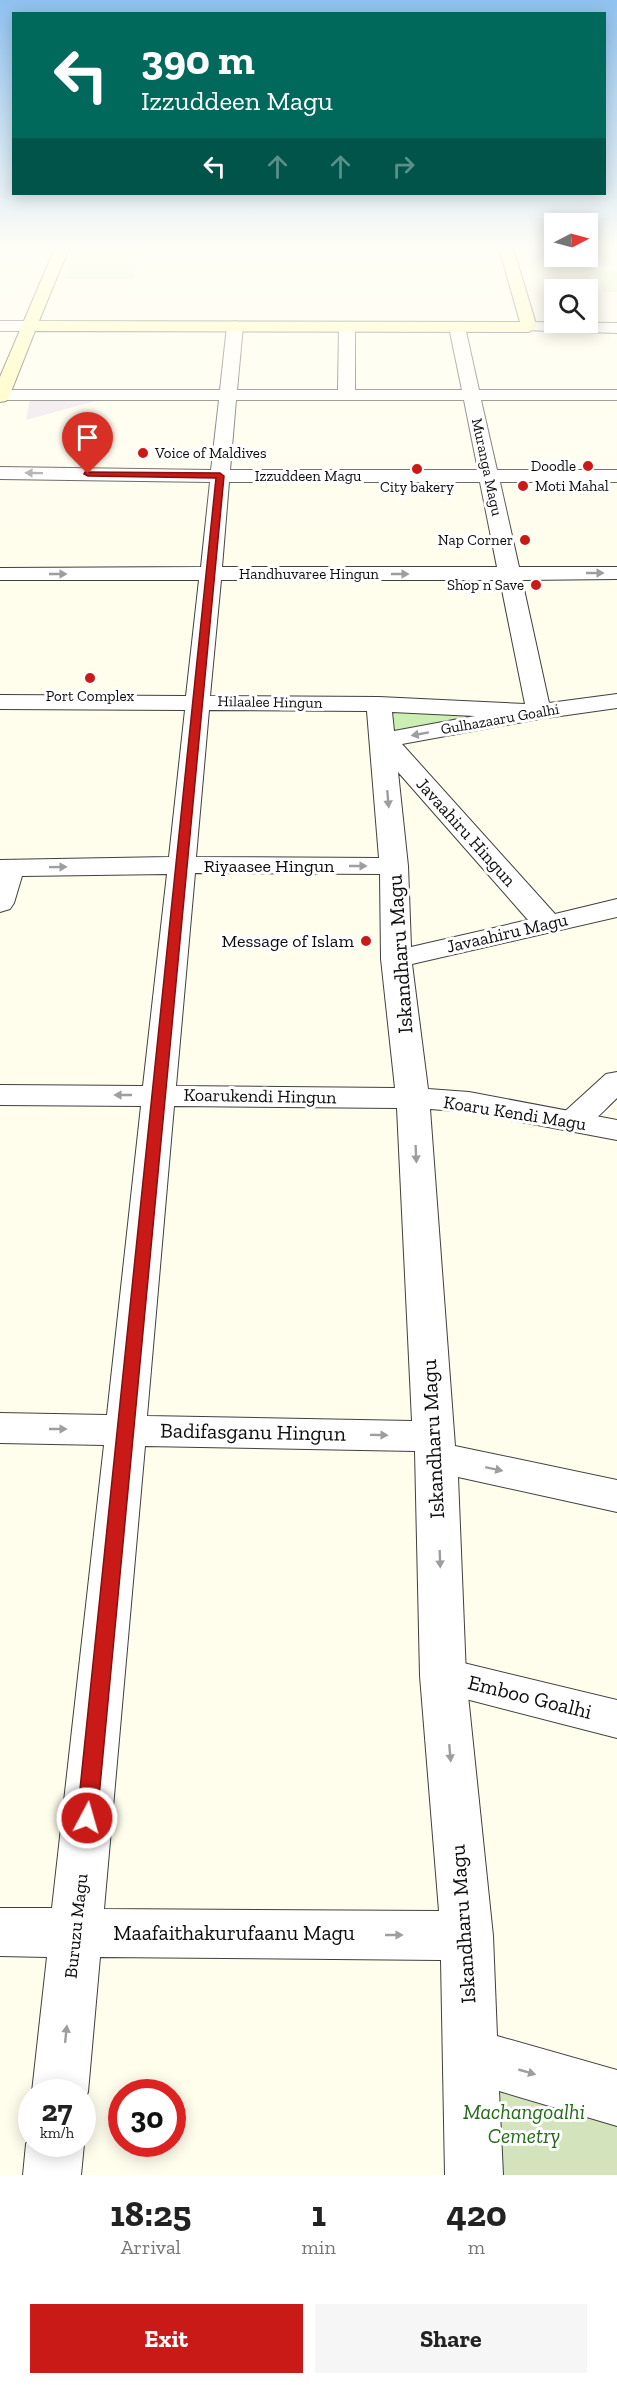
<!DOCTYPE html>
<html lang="en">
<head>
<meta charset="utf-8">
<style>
  body { margin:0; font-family:"Zilla Slab",serif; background:#f6f6f6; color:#222; height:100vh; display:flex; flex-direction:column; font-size:22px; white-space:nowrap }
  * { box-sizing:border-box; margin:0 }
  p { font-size:20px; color:#767676 }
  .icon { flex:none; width:33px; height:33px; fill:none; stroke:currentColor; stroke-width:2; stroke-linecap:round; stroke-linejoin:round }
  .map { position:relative; height:2175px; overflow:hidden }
  .sheet { display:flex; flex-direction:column; background:#fff; flex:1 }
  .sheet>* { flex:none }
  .banner { position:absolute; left:12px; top:12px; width:594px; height:183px; border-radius:0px; box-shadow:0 3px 15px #0003; background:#00695c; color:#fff; overflow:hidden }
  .needle { width:39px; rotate:84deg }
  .controls { position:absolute; left:544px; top:213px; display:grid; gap:12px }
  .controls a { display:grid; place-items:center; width:54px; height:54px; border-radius:0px; background:#fff; box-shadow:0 3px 15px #0003; font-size:30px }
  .speed { position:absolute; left:18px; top:2079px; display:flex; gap:12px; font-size:30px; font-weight:700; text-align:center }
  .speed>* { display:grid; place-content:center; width:78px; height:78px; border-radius:50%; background:#fff; box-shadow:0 3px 15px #0003; line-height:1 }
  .speed small { font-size:15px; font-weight:400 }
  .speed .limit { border:9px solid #d22; background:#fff; color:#111 }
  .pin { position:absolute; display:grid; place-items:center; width:51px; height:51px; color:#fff; margin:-62px -26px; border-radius:50% 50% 50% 0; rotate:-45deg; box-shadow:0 0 6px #0007 }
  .pin .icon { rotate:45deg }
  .me { position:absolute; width:66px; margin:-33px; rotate:6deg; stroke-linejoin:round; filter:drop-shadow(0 0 4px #0008) }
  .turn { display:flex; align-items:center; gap:21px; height:126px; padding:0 30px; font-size:27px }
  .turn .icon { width:78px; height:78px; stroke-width:2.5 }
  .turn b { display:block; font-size:42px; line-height:51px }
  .lanes { display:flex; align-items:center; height:57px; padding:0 30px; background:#0003; justify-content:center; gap:30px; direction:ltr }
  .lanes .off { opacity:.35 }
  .eta { display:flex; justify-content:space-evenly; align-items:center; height:102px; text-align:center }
  .eta b { font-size:36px; font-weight:800; line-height:42px }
  .cta { display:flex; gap:12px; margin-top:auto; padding:12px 30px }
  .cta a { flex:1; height:69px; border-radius:0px; background:#ca1a17; color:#fff; font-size:24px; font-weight:800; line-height:69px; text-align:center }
  .cta a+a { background:#f6f6f6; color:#222 }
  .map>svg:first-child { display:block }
</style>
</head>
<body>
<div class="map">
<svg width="617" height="2175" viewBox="0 0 617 2175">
  <rect width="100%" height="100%" fill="#fffdec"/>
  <path fill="#ece0ed" d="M30 399H103L26 420Z"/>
  <path fill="#cdeeb2" d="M379 704 539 712 384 740Z"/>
  <path fill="#d3e3bb" d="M471 2056 617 2098V2175H474Z"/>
  <path fill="#e0f4c4" d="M74 250H140L133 279H64Z
    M593 271H617V292H604Z"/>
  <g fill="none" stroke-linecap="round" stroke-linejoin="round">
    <defs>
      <path id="pedestrian" d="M617 1072V1098C600 1114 586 1134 562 1128L557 1121 562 1114 606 1074Z
        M443 1658 617 1700V1738L427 1689 421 1676 427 1663Z"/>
      <path id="minor" d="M0 321H30L38 326 30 331H0Z
        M235 321 243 326 237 390H338L339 327 347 322 355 327V390H462L449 327 457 322 465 327 479 390H617V400H481L497 470H617V482H500L519 567H617V579L522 580 549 703 617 694V708L539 719 402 744 555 914 617 899V917L412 964 428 1089 469 1092 617 1120V1140L469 1112 430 1109 455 1446 617 1480V1512L458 1477 466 1676 493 1936 497 2036 617 2070V2126L499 2091 503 2175H445L441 1960 100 1957 88 2092 82 2105V2092H32L47 1957 0 1956V1908H52L104 1445 0 1443V1413L107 1415 141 1106 0 1105V1085L143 1086 167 874 22 876 14 903 10 909 0 912V860L169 857 185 710 0 709V695L186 696 199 580H0V568L201 567 210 482 0 479V467L211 470 219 400H1L0 390H220L227 326ZM236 400H464L478 470H230ZM229 482H480L497 567H222ZM221 580H500L525 704 379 697 210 696ZM209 710 367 711 379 858 196 857ZM392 712 475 716 394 731ZM398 772 528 920 411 947 408 866ZM195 873 380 874 381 959 395 1088 176 1086ZM174 1106 397 1108 412 1421 147 1416ZM145 1446 415 1451 420 1676 439 1911 104 1909Z
        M32 2132V2144H82V2142L84 2144 81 2175H23L26 2144Z"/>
      <path id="tertiary" d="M529 322 617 323V333L523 330 521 327Z"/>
      <path id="secondary" d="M55 248H69L39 321 520 322 499 248H513L537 327 529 332 35 331 9 397 6 401 0 402V377Z"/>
    </defs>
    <use href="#pedestrian" stroke="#404040" stroke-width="2"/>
    <use href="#minor" stroke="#404040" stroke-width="2"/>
    <use href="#tertiary" stroke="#404040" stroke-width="2"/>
    <use href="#secondary" stroke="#2f2f2f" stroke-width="2"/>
    <use href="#pedestrian" fill="#fff" fill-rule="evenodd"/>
    <use href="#minor" fill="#fff" fill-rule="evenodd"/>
    <use href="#tertiary" fill="#fff" fill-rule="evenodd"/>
    <use href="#secondary" fill="#fffba7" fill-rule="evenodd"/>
  </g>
  <defs><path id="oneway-solid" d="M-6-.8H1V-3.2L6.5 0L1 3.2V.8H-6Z" transform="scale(1.5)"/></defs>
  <g fill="#9e9e9e">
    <use href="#oneway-solid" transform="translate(34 473) rotate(-179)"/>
    <use href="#oneway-solid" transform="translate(595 573)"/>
    <use href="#oneway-solid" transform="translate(58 574)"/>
    <use href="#oneway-solid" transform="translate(400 574)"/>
    <use href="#oneway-solid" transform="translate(420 734) rotate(170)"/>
    <use href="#oneway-solid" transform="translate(388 799) rotate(85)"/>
    <use href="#oneway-solid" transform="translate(358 866)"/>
    <use href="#oneway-solid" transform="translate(58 867) rotate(-1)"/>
    <use href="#oneway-solid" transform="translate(123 1095) rotate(180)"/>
    <use href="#oneway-solid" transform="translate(416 1154) rotate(87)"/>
    <use href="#oneway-solid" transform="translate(58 1429)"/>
    <use href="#oneway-solid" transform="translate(379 1435) rotate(1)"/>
    <use href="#oneway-solid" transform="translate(494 1469) rotate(12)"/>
    <use href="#oneway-solid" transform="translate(440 1559) rotate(88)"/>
    <use href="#oneway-solid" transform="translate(450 1753) rotate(85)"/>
    <use href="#oneway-solid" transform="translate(394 1935)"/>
    <use href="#oneway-solid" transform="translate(66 2034) rotate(-84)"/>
    <use href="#oneway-solid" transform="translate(527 2072) rotate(16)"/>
  </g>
  <linearGradient id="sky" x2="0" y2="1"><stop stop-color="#8fc2f0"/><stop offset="0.45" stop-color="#fffef6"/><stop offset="1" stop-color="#fffef6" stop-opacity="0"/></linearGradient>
  <rect width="617" height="552" fill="url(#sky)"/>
  <path fill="#ca1a17" stroke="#83110f" stroke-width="1.5" d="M85 472 220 473 224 476 97 1818 94 1824 87 1827 80 1824 77 1818 216 478 88 476 84 474Z"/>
  <g fill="#ca1a17" stroke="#fff" stroke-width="2">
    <circle cx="143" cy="453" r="6"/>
    <circle cx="588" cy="466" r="6"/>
    <circle cx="417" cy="469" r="6"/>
    <circle cx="523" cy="486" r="6"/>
    <circle cx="525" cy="540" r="6"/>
    <circle cx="536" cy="585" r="6"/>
    <circle cx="90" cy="678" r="6"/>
    <circle cx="366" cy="941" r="6"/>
  </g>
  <g text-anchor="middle" stroke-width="6" stroke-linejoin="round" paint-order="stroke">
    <g font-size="15" fill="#0d0d0d" stroke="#fff" text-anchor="end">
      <text x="155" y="458" text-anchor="start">Voice of Maldives</text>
      <text x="576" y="471">Doodle</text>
      <text x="535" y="491" text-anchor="start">Moti Mahal</text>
      <text x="417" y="492" text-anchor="middle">City bakery</text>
      <text x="513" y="545">Nap Corner</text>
      <text x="524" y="590">Shop n Save</text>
      <text x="90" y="701" text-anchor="middle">Port Complex</text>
    </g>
    <g font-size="15" fill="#0d0d0d" stroke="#fff">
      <text transform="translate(487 467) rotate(78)" y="5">Muranga Magu</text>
      <text x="308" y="481">Izzuddeen Magu</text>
      <text x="309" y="579">Handhuvaree Hingun</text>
      <text transform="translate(270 702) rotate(1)" y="5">Hilaalee Hingun</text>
      <text transform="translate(500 719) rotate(-10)" y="5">Gulhazaaru Goalhi</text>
    </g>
    <g font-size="18" fill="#0d0d0d" stroke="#fff">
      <text transform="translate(466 832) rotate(48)" y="6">Javaahiru Hingun</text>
      <text x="269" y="872">Riyaasee Hingun</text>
      <text transform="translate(507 933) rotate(-13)" y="6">Javaahiru Magu</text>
      <text transform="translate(260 1096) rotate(1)" y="6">Koarukendi Hingun</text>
      <text transform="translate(515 1113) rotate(9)" y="6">Koaru Kendi Magu</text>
      <text transform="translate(76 1926) rotate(-84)" y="6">Buruzu Magu</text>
    </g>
    <g font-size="18" fill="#0d0d0d" stroke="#fff" text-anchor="end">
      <text x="354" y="947">Message of Islam</text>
    </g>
    <g font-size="21" fill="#0d0d0d" stroke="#fff">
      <text transform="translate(400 954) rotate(-94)" y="7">Iskandharu Magu</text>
      <text transform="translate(253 1432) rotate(1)" y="7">Badifasganu Hingun</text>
      <text transform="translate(433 1439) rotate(-93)" y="7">Iskandharu Magu</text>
      <text transform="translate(530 1697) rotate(14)" y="7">Emboo Goalhi</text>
      <text transform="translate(463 1924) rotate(-94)" y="7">Iskandharu Magu</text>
      <text x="234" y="1940">Maafaithakurufaanu Magu</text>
    </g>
    <g font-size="21" font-style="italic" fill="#226b16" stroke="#fff">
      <text x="524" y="2119">Machangoalhi<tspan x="524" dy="24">Cemetry</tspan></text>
    </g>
  </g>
</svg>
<div class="controls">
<a><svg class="needle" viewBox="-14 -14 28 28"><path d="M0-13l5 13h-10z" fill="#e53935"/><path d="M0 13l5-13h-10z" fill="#767676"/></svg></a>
<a><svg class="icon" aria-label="search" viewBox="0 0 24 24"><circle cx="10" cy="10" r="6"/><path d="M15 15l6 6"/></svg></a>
</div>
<div class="speed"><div>27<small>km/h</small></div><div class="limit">30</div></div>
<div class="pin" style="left:88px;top:474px;background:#d93025"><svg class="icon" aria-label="arrive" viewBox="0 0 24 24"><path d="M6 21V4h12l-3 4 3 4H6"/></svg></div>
<svg class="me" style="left:87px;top:1818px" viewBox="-20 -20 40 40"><circle r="17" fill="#ca1a17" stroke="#fff" stroke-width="3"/><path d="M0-11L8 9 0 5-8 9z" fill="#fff"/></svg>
<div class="banner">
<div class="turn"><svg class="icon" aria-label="left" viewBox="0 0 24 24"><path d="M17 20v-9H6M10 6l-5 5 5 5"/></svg><div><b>390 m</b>Izzuddeen Magu</div></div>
<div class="lanes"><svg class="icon" aria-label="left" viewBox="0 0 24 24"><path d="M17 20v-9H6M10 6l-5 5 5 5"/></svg><svg class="icon off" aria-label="ahead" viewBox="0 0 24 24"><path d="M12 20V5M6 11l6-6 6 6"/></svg><svg class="icon off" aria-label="ahead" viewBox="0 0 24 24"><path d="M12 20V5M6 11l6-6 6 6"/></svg><svg class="icon off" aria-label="right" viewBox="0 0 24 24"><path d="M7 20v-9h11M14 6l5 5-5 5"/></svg></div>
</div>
</div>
<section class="sheet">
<div class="eta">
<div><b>18:25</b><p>Arrival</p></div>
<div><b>1</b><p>min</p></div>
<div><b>420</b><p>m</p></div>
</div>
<div class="cta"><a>Exit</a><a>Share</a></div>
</section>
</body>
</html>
